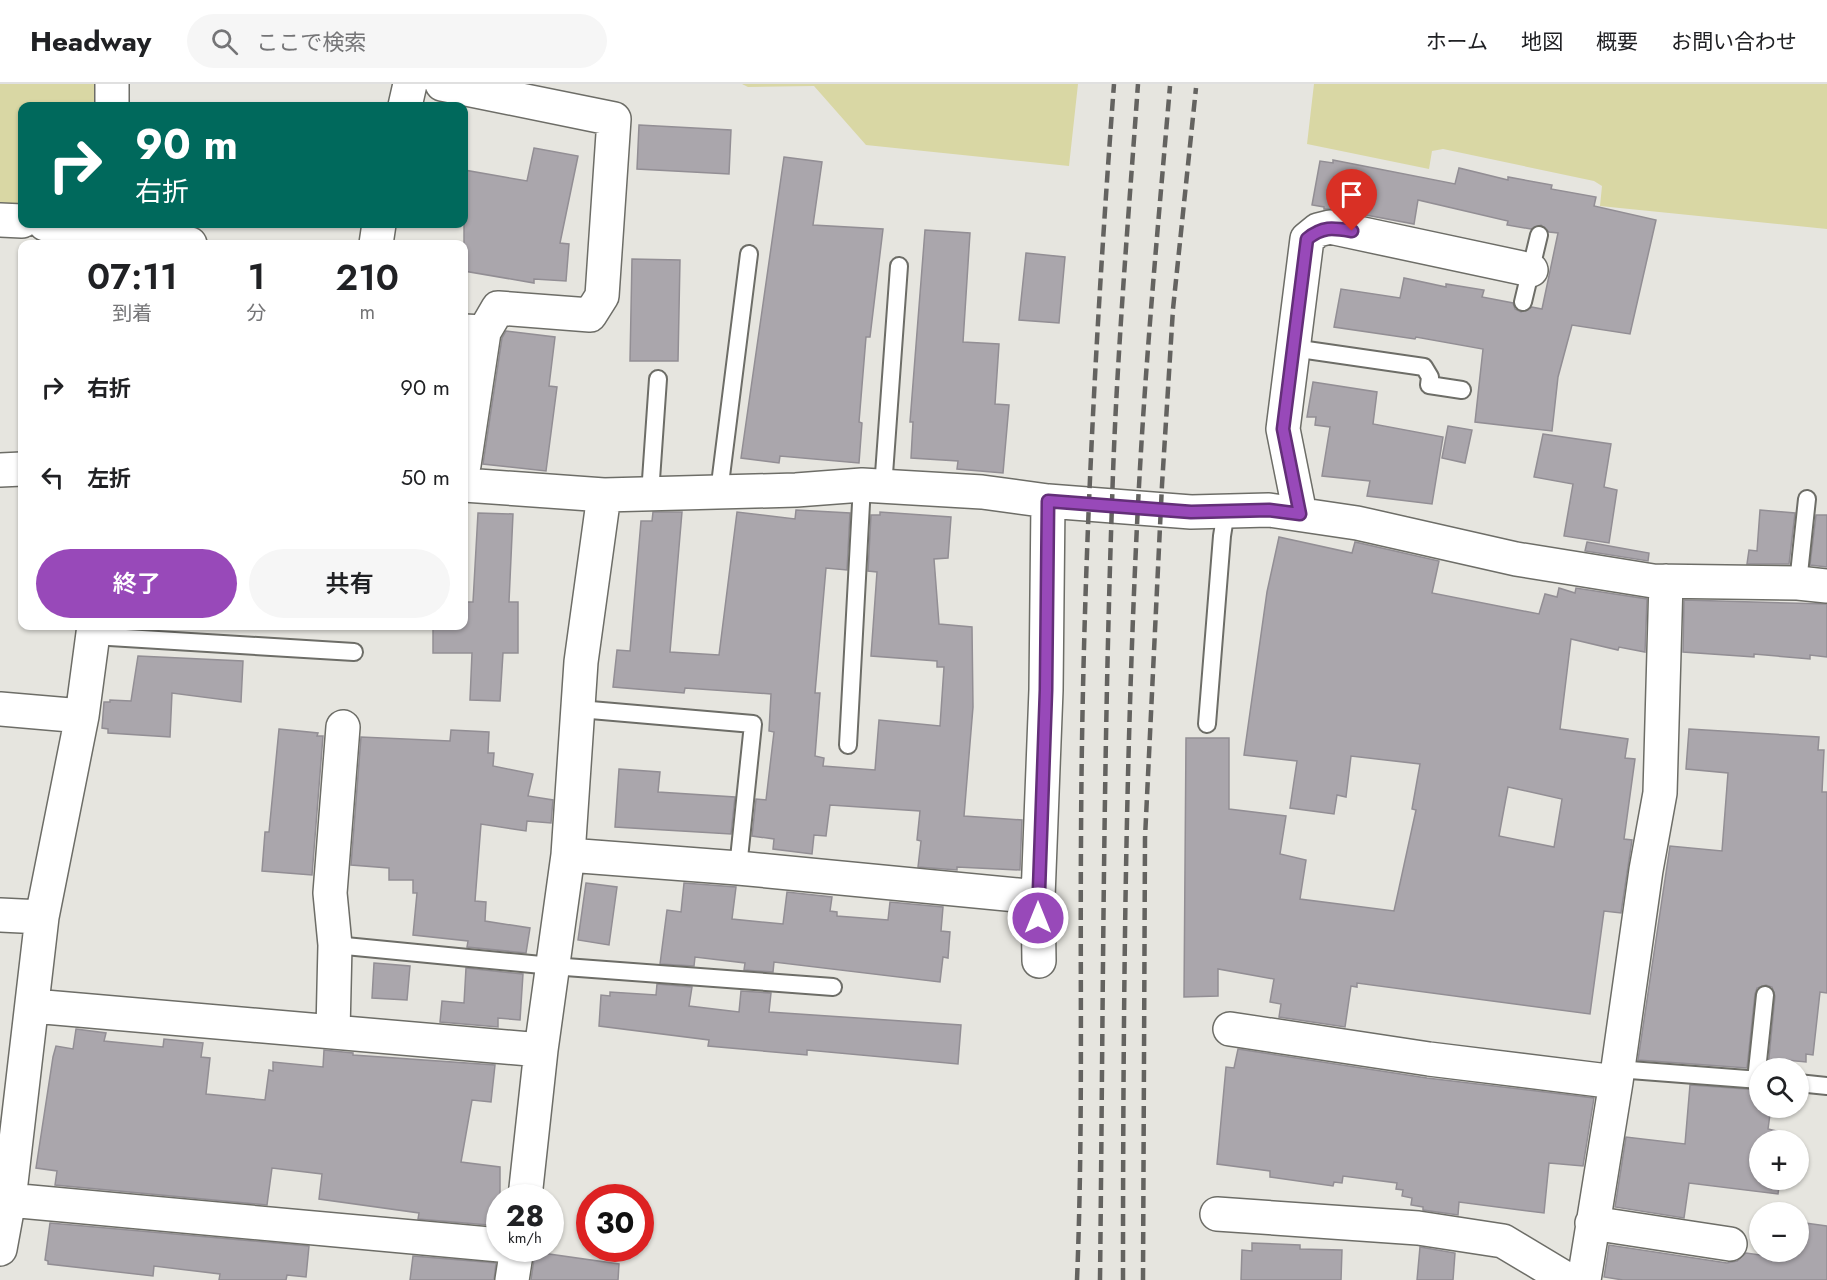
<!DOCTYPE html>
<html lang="ja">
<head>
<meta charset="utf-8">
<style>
  body { margin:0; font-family:Jost,"Noto Sans JP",sans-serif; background:#f6f6f6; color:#202124; height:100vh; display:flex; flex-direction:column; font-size:22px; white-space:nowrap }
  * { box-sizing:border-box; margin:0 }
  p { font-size:20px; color:#757577 }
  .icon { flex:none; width:33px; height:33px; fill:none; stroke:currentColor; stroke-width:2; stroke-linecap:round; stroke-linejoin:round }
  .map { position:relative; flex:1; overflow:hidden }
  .details { position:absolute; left:18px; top:156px; width:450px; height:390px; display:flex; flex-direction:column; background:#fff; border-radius:12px; box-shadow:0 2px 4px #0004 }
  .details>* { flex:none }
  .top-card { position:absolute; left:18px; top:18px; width:450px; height:126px; border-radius:12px; box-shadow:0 2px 4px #0004; background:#00695c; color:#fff; overflow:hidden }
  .fabs { position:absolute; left:1749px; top:974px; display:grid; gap:12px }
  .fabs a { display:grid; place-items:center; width:60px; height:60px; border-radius:50%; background:#fff; box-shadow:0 2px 4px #0004; font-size:30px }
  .speed { position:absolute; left:486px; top:1100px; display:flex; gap:12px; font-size:30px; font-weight:700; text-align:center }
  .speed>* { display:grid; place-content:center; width:78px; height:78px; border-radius:50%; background:#fff; box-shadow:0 2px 4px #0004; line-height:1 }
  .speed small { font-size:15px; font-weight:400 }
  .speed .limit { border:9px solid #d22; background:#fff; color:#111 }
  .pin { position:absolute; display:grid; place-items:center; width:51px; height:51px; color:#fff; margin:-62px -26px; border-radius:50% 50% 50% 0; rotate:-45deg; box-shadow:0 0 6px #0007 }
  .pin .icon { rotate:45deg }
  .me { position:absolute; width:66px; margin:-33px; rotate:0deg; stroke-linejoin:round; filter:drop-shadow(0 0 4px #0008) }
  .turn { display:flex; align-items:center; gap:21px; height:126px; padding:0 18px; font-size:27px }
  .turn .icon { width:78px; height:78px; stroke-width:2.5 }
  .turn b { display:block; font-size:42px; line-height:51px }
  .eta { display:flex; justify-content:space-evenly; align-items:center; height:102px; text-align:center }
  .eta b { font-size:36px; font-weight:600; line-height:42px }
  .cta { display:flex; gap:12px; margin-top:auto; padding:12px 18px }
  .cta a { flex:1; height:69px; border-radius:36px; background:#9849b9; color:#fff; font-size:24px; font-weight:600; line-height:69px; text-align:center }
  .cta a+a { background:#f6f6f6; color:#202124 }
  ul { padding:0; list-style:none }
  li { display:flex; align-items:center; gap:18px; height:90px; padding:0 18px }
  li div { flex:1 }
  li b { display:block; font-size:22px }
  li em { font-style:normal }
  header { display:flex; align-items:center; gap:36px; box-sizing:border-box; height:84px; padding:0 30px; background:#fff; border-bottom:2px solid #e0e0e0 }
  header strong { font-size:28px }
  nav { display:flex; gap:33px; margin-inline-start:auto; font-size:21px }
  .search { width:420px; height:54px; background:#f6f6f6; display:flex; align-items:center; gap:15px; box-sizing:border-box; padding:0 21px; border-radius:33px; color:#757577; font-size:22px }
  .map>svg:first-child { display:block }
</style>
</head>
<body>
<header>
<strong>Headway</strong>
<div class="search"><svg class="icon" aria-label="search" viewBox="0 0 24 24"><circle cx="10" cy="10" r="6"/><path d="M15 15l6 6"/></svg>ここで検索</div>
<nav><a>ホーム</a><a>地図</a><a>概要</a><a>お問い合わせ</a></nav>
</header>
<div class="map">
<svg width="1827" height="1196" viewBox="0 0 1827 1196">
  <rect width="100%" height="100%" fill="#e6e5df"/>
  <path fill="#d9d7a4" d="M0 0H98V22H22V121L0 122Z
    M742 0H1078L1069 82 866 61 814 2 748 3Z
    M1314 0H1827V145L1600 122 1602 102 1594 97 1443 65 1432 67 1429 85 1307 60Z"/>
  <path fill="#aaa6ac" stroke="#928e94" stroke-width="1.5" fill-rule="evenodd" d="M639 41 731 46 729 90 637 85Z
    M534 64 578 72 560 159 569 160 566 197 534 195V199L464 187V86L527 97Z
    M784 73 822 78 813 141 883 145 870 253H866L859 338 862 339 859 379 780 372 779 379 741 374Z
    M1333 76 1455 100 1459 84 1508 96V93L1552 101 1551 105 1596 113 1594 122 1656 136 1630 250 1572 241 1558 293 1552 347 1475 338 1483 265 1416 253 1415 255 1334 243 1341 205 1400 214 1404 194 1446 203V200L1484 206 1482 213 1513 219 1515 225 1521 228 1532 223 1542 225 1558 149 1549 148 1541 141 1531 145 1507 141 1508 137 1418 116 1414 140 1334 125H1324V123L1312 121 1320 77 1333 79Z
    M925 146 970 149 963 258 999 260 995 320 1009 321 1003 389 957 385 958 377 911 374 913 338H910Z
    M1026 169 1065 173 1059 239 1019 236Z
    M632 175 680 176 678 277H630Z
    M506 247 555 253 549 302 557 303 546 387 483 380 502 254Z
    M1313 298 1377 308 1373 340 1443 353 1432 420 1367 412 1370 397 1322 392 1330 343 1315 341 1316 333H1307Z
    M1448 342 1472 346 1465 379 1442 374Z
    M1543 350 1611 360 1604 403 1617 406 1609 459 1564 452 1573 400 1534 393Z
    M796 426 850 429 847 486 826 484 815 609H820L815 672 824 674 823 682 875 686 879 636 940 642 944 583H937V577L871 572 877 488 868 487 871 431H880V428L951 433 948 474 934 475 939 540 972 543 973 623 964 732 1022 736 1020 786 957 783V786L918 783 921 757 917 756 920 727 830 721 826 752 814 751 812 770 773 765 774 755 752 752 756 715 766 716 774 648 769 647 771 610 685 604 684 609 613 603 617 566 630 567 641 437H652L653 428H682L670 568 719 571 737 428 795 435Z
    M1760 426 1795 429 1789 480H1747L1749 466 1757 467Z
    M478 429 513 430 509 518H518V569H503L500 617 470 616 472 569H433V542H464V518H473Z
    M1816 431H1827V483L1810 481Z
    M1279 453 1352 469 1355 458 1439 477 1432 509 1539 530 1545 510 1557 513 1559 504 1575 509 1576 504 1647 515 1645 568 1619 563 1618 566 1571 555 1560 645 1628 655 1625 674 1635 675 1624 755 1632 756 1621 829 1604 827 1590 930 1357 899V903L1351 902 1345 943 1279 933 1281 920 1270 918 1274 895 1218 885V912L1184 913 1186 654H1229V725L1286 732 1280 770 1306 776 1300 815 1394 827 1416 726 1412 725 1420 680 1351 672 1346 713 1337 711 1334 730 1290 724 1297 677 1244 671 1267 508ZM1508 703 1562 715 1554 763 1499 752Z
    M1587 458 1649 469 1648 477 1585 467Z
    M1684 516 1827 520V573L1810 571V575L1754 570V573L1683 568Z
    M138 572 243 577 241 618 172 609 170 653 108 649V645L102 644 104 618H110V616L131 617Z
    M279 645 318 649 317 652H323L312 791 262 787 265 748H269Z
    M1689 645 1819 653 1818 666H1824L1822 708H1827V909L1820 908 1813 971 1806 970V978L1776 975 1775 984H1768L1775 912 1772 903 1766 901 1757 904 1755 910 1747 984 1638 976 1670 762 1722 767 1728 689 1686 685Z
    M451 646 489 648 488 669H494L493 682 533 690 528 712 553 716 551 739 527 737 526 747 481 740 475 817 486 818 485 837 530 844 526 869 467 863 468 857 413 851 417 809H413V796H389V784L351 781 361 653 450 657Z
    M619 685 660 688 658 708 735 713 731 750 615 743Z
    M586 799 617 803 609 861 578 856Z
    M684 799 736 803 732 835 783 840 787 808 832 813 830 827 837 828V832L888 836 890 818 943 823 941 847 950 848 948 874 943 873 940 898 774 878 773 888 744 886 745 879 695 873 694 882 660 880 667 826 681 828Z
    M374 879 410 882 407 916 372 914Z
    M466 884 523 890 520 936 498 934V943L440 938 442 917 464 919Z
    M657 900 692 903 689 922 739 928 741 907 771 909 769 928 961 941 958 980 807 966V971L708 962 709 956 599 942 601 911 610 912V908L656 911Z
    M76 945 106 949 104 957 163 963 164 955 203 959 201 973 210 974 206 1010 265 1016 269 986 273 987V978L323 983 324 966 353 969V971L495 981 491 1018 472 1016 461 1078 500 1083V1142L418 1135 419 1129 319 1115 322 1090 272 1084 267 1121 55 1101 57 1087 36 1084 53 973 56 962 73 965Z
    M1238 965 1427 994 1594 1014 1583 1082 1549 1079 1544 1129 1459 1118 1458 1131 1423 1126V1123L1411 1121 1412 1114 1402 1112 1403 1106 1396 1105 1397 1099 1343 1092 1342 1099 1334 1098 1333 1102 1270 1093V1087L1217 1080 1226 983 1234 984Z
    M1690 1001 1760 1006V1023H1771L1768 1045 1786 1049 1785 1056H1760V1095H1780L1778 1110 1689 1099 1684 1134 1615 1123 1626 1053 1685 1060Z
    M1798 1138 1827 1142V1196H1623L1604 1193 1609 1161 1727 1179 1737 1177 1746 1169 1788 1175V1167H1798Z
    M50 1139 309 1162 306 1193 287 1191 286 1196H219L220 1190 154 1182 153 1192 48 1180V1177L45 1176Z
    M1252 1159 1300 1161V1165L1342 1166 1341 1196H1241L1242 1166 1252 1167Z
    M1420 1163 1455 1169 1453 1196H1417Z
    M535 1168 619 1180 618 1196H531Z
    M413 1172 496 1179 494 1196H410Z"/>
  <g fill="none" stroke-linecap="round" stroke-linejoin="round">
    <defs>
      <path id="service" d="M1523 218 1539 151
        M1293 264 1424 283 1430 293 1429 301 1462 306
        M883 404 899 182
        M719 408 749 170
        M650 410 658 295
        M1798 499 1807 415
        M93 552 354 568
        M579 625 753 640 738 784
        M1207 640 1222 452 1226 427
        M848 661 862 401
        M335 861 552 882 833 903
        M1617 985 1760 996
        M1756 996 1765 911
        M1798 999 1827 1002"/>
      <path id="minor" d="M442 0 614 35 602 212 590 231 498 224 484 248 464 247
        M112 22V0
        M405 22 410 0
        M0 136 22 137
        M45 140 111 146 190 160
        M376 160 379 140
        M464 381 484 248
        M0 386 22 385
        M464 401 604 411 796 406 862 401 982 408 1048 417 1191 428 1269 426 1357 439 1516 475 1653 497 1798 499 1827 502
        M1300 430 1283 345 1307 155 1318 146 1330 143 1531 186
        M0 625 82 632
        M568 771 738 784 1038 813
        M0 831 42 833
        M1039 877 1038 813 1046 606 1048 417
        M33 922 541 966
        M1230 945 1429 975 1616 998
        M333 947 335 861 330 809 343 643
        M525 1113 541 966 568 771 581 578 604 411
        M9 1116 500 1161
        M1217 1130 1418 1144 1503 1157 1568 1196
        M1592 1139 1730 1160
        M0 1165 9 1116 42 833 82 632 94 542
        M512 1196 517 1164
        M1584 1196 1616 998 1646 786 1660 709 1666 497"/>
    </defs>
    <use href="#service" stroke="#6d6d67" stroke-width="20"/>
    <use href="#minor" stroke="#6d6d67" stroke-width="36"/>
    <use href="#service" stroke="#fff" stroke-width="16"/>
    <use href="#minor" stroke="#fff" stroke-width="33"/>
    <path stroke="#646360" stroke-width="4.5" stroke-dasharray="12 6" stroke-linecap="butt" d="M1077 1196C1083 1050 1080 903 1081 757 1082 504 1095 252 1114 0
      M1100 1196C1103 937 1103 679 1112 420 1116 280 1128 140 1138 0
      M1123 1196C1123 938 1125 679 1138 421 1145 281 1158 142 1170 2
      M1143 1196 1145 754 1162 401 1173 225 1196 4"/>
  </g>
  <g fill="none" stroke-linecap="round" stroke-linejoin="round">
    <defs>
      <path id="route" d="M1038 834 1046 606 1048 417 1191 428 1269 426 1300 430 1283 345 1307 155C1323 142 1333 144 1352 147"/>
    </defs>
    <use href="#route" stroke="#632f78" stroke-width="15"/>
    <use href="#route" stroke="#9849b9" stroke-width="10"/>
  </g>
</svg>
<div class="fabs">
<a><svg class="icon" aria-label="search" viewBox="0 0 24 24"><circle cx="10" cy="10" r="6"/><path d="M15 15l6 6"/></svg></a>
<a>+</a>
<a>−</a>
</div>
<div class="speed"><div>28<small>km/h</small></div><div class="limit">30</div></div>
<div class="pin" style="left:1352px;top:147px;background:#d93025"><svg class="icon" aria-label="arrive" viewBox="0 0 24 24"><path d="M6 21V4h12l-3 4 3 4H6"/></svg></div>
<svg class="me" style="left:1038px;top:834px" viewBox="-20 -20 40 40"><circle r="17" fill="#9849b9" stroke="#fff" stroke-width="3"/><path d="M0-11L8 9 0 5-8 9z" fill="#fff"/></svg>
<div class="top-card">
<div class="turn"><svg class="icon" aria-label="right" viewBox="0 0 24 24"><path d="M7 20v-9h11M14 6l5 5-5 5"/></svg><div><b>90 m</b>右折</div></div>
</div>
<section class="details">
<div class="eta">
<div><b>07:11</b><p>到着</p></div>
<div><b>1</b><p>分</p></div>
<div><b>210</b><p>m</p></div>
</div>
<ul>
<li><svg class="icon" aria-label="right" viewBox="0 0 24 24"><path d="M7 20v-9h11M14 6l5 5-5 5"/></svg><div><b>右折</b></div><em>90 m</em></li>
<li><svg class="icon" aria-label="left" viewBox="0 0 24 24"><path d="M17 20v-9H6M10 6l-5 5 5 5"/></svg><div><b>左折</b></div><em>50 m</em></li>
</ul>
<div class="cta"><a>終了</a><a>共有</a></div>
</section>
</div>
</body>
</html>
